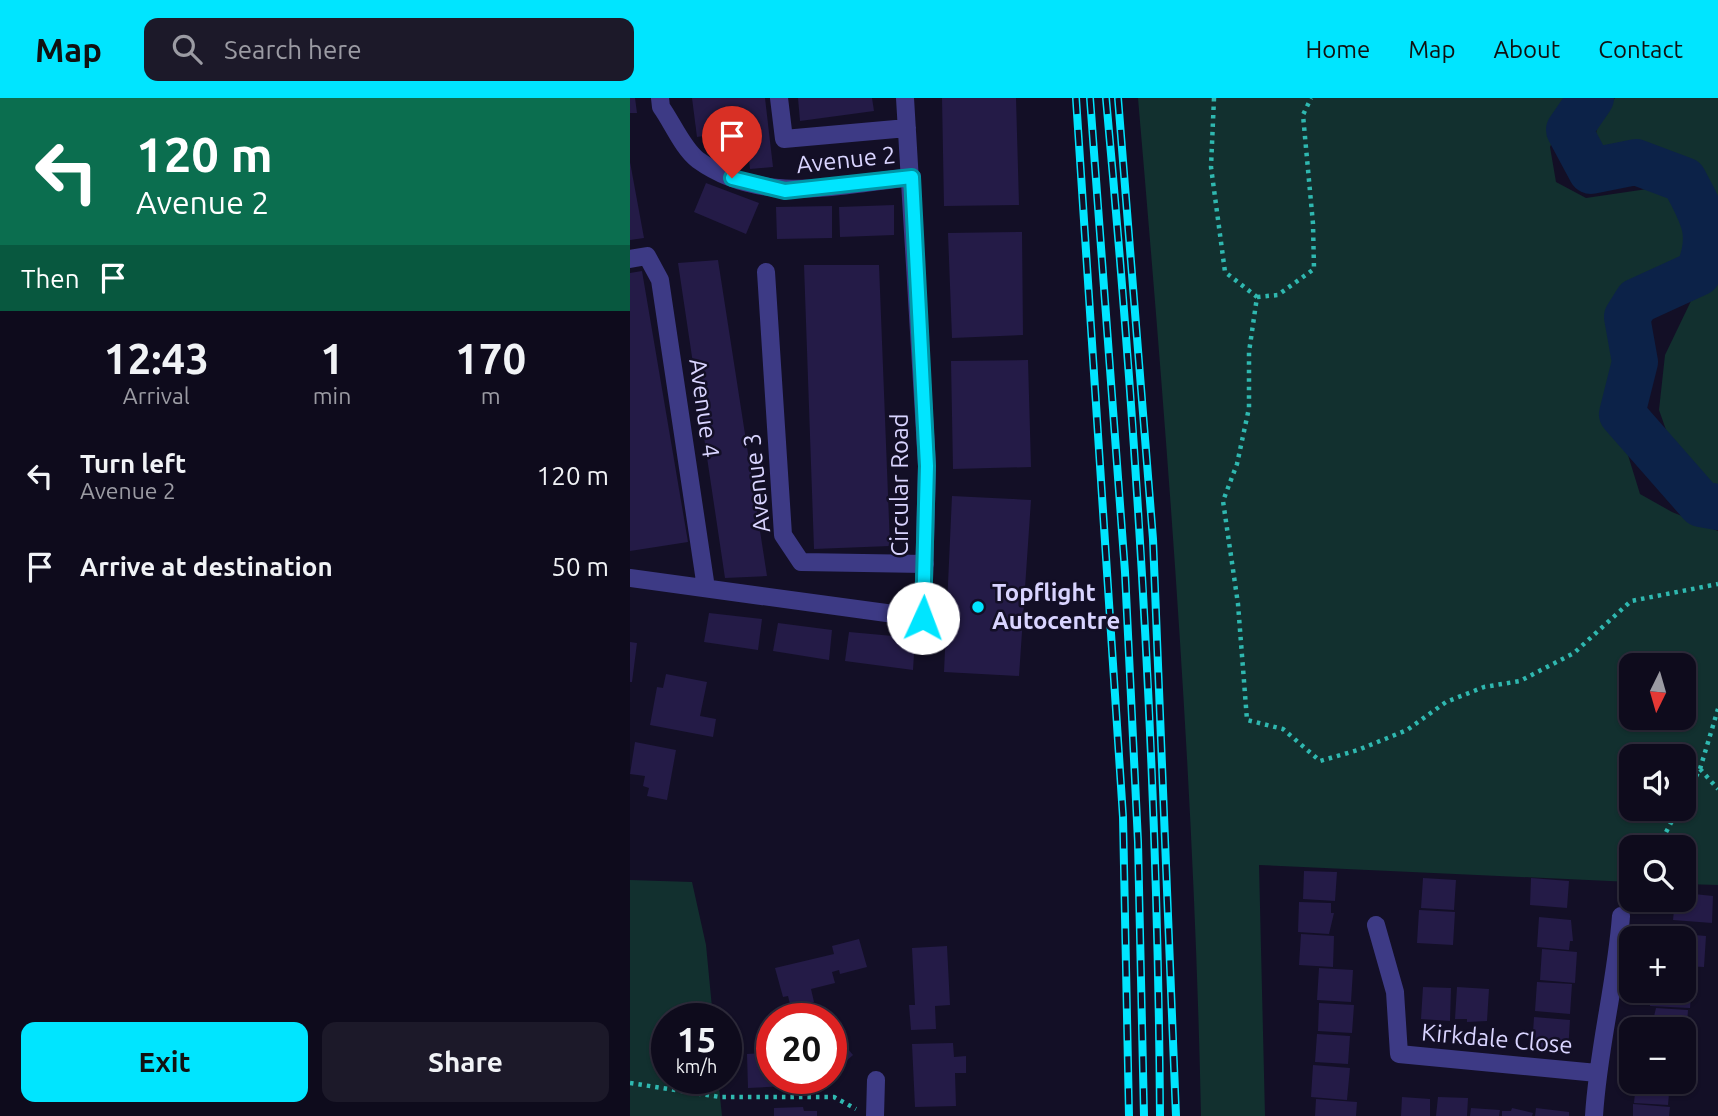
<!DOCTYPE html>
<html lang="en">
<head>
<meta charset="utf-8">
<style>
  body { margin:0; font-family:Ubuntu,sans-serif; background:#1c1929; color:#f1f3f6; height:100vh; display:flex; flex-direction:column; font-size:26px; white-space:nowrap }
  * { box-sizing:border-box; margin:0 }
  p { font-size:23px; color:#9b9ba3 }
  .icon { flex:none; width:38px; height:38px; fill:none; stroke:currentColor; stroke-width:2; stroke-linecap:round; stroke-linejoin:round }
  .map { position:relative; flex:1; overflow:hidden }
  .panel { display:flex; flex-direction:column; background:#0e0b1c; width:630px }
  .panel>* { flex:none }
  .hud { background:#0b6e4f; color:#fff; overflow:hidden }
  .needle { width:46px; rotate:185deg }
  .buttons { position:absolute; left:989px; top:555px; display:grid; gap:14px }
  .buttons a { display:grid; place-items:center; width:77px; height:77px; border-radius:14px; background:#0e0b1c; box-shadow:0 2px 5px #0004,0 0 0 2px #2e2b3b; font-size:35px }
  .speed { position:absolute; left:21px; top:905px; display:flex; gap:14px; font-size:35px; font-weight:700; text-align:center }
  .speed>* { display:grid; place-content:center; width:91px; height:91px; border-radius:50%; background:#0e0b1c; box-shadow:0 2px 5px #0004,0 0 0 2px #2e2b3b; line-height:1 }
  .speed small { font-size:18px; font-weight:400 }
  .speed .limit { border:10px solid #d22; background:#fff; color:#111 }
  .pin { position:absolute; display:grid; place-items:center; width:60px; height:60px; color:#fff; margin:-72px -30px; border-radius:50% 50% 50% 0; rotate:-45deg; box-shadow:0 0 7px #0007 }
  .pin .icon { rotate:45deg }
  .me { position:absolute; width:77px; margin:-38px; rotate:2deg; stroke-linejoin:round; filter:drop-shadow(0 0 5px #0008) }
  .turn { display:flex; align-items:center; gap:24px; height:147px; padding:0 21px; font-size:32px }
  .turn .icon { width:91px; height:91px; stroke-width:2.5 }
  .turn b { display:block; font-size:49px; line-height:60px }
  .then { display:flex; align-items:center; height:66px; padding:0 21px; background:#0003; gap:14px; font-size:26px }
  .eta { display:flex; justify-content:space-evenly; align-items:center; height:119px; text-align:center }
  .eta b { font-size:42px; font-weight:600; line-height:49px }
  .primary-button { display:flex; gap:14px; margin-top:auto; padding:14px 21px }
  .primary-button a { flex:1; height:80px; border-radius:14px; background:#00e5ff; color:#111; font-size:28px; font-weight:600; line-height:80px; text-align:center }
  .primary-button a+a { background:#1c1929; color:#f1f3f6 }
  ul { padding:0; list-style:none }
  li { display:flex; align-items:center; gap:21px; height:91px; padding:0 21px }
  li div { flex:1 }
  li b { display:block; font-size:26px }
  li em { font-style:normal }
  header { display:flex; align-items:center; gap:42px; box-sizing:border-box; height:98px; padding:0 35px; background:#00e5ff; color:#111 }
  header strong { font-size:33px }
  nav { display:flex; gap:38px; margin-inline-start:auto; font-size:24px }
  .search { width:490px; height:63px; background:#1c1929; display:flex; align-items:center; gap:18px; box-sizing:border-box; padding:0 24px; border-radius:14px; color:#9b9ba3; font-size:26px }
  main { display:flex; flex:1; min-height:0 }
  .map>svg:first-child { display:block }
</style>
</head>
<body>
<header>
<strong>Map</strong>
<div class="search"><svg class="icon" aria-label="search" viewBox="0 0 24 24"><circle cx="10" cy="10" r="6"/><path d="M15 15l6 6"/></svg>Search here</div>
<nav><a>Home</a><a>Map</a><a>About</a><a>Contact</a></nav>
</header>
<main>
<section class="panel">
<div class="hud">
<div class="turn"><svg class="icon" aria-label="left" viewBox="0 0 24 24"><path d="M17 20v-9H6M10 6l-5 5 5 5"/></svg><div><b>120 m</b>Avenue 2</div></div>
<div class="then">Then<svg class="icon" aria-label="arrive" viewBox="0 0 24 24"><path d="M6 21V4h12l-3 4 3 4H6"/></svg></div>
</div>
<div class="eta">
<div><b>12:43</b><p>Arrival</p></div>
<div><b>1</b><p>min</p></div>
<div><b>170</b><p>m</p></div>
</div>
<ul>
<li><svg class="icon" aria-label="left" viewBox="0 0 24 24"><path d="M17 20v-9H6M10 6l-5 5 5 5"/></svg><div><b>Turn left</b><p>Avenue 2</p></div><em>120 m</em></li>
<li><svg class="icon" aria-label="arrive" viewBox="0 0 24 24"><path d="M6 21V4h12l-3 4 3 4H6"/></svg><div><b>Arrive at destination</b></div><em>50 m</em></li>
</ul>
<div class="primary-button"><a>Exit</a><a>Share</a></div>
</section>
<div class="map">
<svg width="1088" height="1018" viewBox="0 0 1088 1018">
  <rect width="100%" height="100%" fill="#130f26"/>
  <path fill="#12302f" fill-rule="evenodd" d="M508 0H942L920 49 926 84 956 100 1024 90 1045 98 1056 133 1053 158 1026 183 998 192 991 286 985 315 1010 396 1042 414 1088 433V787L1054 786V749H1001V784L629 767 635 1018H571C564 678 537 339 508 0ZM1054 567V620H1001V567ZM1054 658V710H1001V658Z
    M985 0H1088V113L1062 72 1013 54 976 59 969 55C961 32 970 18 985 0Z
    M1088 178V393L1080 392 1046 360 1029 312 1035 257 1061 203 1083 188Z
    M0 782 62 784 76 847 83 920H37V980H88L92 1018H0Z"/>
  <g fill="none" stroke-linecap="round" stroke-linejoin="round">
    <path stroke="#0c2248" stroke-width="46" d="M961 0 939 32 961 73 1006 64 1054 82C1072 117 1085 134 1068 175L1007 203 997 219 1005 264 992 316 1071 406 1088 409"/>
  </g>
  <path fill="#241b47" d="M0 0H5L7 15H0Z
    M62 0H135L143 69 120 71 119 61 100 63 98 50 82 51 80 37 67 39Z
    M168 0H242L244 13 170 23Z
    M312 0H386L389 107 314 108Z
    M0 64 14 140 0 142Z
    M76 85 129 105 116 136 64 114Z
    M264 107V137L210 139 209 109Z
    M202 108V140L147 141 146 109Z
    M392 134 393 237 322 240 318 135Z
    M88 162 137 478 95 480 48 165Z
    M174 167H249L260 448 184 451Z
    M12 173 58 444 0 453V175Z
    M398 262 401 369 323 371 321 263Z
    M322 398 401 402 389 578 314 574Z
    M79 515 132 521 128 552 74 544Z
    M148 525 202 532 199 562 143 553Z
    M219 534 285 540 283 572 215 563Z
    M0 544 7 545 2 584H0Z
    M36 576 77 584 70 618 86 621 83 639 20 627 27 589 33 590Z
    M5 644 46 652 37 702 17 698 19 690 13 688 15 678 0 676Z
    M674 773 707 774 705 803 673 801Z
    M793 780 826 782 824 812 791 810Z
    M901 780 939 783 937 810 900 807Z
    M1054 795 1083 798 1082 825 1043 822 1045 802H1054Z
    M669 804 701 805V815H704L699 836 668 834Z
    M789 812 825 814 823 847 787 845Z
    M909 819 941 822 943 843H940L939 852 907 849Z
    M1041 835 1076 838 1074 869 1054 868V840H1041Z
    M671 836 704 838 703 869 669 867Z
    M229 841 237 869 210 876 209 872 202 874 205 885 181 891 184 904 161 910 158 898 153 899 145 870 204 856 202 848Z
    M317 848 320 907 305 908 306 931 281 932 279 907H285L282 850Z
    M912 851 947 854 945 885 910 882Z
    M689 870 723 872 721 904 687 902Z
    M1054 873 1063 874 1060 910 1020 908 1021 892H1054Z
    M907 884 942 886 940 916 905 913Z
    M793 889 821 890 820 923 791 921Z
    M827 889 859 891 857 923 837 924V921H825Z
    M689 905 724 907 722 935 688 933Z
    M1026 910 1058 912 1056 943 1054 931H1021Z
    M904 919 940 922 938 954 902 951Z
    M142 933V980H172L173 987 118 990 117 956 134 955V934Z
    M687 936 720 938 718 966 685 964Z
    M207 938 223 957 205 973 201 969V942Z
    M323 945 324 959 336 958V975H325L326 1008 285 1009 282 946Z
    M683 967 720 970 717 1002 681 999Z
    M1006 984H1040L1038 1007 1004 1005Z
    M772 999 800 1001V1018H771Z
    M808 999 838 1000 837 1018H806Z
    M686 1001 727 1004 726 1018H685Z
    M1003 1006 1040 1009 1039 1018H1003Z
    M173 1009 174 1013H187V1018H144V1010Z
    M841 1010 870 1012 869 1018H840Z
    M882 1010 903 1015 902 1018H872V1013H881Z
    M906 1010 939 1014V1018H905Z"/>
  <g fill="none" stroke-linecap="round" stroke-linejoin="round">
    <path stroke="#2fb8b0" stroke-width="4.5" stroke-dasharray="3.5 5" stroke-linecap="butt" d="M584 0 581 69 595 174 627 199 619 254V310L607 366 593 403 608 506 617 622 653 631 690 663 728 652 777 632 816 604 854 589 890 583 944 555 1001 503 1088 486
      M627 199 648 197 684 171 683 126 673 17 681 0
      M1070 671 1088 691
      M1054 701 1070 671 1088 611
      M1028 749 1049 710
      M0 985 90 999H204L226 1011"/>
    <path stroke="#3d3a85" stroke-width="18" d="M30 0 31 9C42 24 53 51 68 62 132 108 210 87 282 79
      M149 0 154 41 277 30
      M0 161 17 158 30 182 76 490
      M136 174 153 437 171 464 295 466
      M0 480 293 520 297 368 275 0
      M746 827 765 894 769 956 967 975
      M245 1018 246 982
      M964 1018C968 950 986 886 991 818"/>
    <defs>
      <path id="rail" d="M446 0 493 719 499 1018
        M460 0 495 474 508 744 514 1018
        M476 0C507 338 528 678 530 1018
        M488 0 523 441 546 1018"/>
    </defs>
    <use href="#rail" stroke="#00e5ff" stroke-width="8"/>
    <use href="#rail" stroke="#130f26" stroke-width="5" stroke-dasharray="16" stroke-linecap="butt"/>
  </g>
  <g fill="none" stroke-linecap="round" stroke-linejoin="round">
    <defs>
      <path id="route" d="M102 80 155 93 282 79 297 368 293 520"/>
    </defs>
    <use href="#route" stroke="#0095a6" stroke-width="18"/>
    <use href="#route" stroke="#00e5ff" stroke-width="12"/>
  </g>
  <circle fill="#00e5ff" stroke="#130f26" stroke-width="2.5" cx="348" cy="509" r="7"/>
  <g text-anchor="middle" stroke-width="5" stroke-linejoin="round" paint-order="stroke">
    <g font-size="24" fill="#d9d4ff" stroke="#130f26">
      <text transform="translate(216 62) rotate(-6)" y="8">Avenue 2</text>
      <text transform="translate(74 310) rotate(82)" y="8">Avenue 4</text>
      <text transform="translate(127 385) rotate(-96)" y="8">Avenue 3</text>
      <text transform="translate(270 387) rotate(-90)" y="8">Circular Road</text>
      <text transform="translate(867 941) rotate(5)" y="8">Kirkdale Close</text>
    </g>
    <g font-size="24" font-weight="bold" fill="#d9d4ff" stroke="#130f26" text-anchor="start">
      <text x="362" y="503">Topflight<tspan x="362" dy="28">Autocentre</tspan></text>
    </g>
  </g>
</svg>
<div class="buttons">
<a><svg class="needle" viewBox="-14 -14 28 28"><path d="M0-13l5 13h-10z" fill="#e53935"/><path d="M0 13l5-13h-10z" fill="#9b9ba3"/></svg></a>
<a><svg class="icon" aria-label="sound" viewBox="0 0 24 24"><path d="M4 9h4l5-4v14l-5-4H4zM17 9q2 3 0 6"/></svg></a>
<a><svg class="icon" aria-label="search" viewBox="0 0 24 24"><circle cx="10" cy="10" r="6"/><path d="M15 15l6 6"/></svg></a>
<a>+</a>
<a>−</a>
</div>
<div class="speed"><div>15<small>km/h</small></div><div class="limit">20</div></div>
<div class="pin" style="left:102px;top:80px;background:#d93025"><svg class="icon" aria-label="arrive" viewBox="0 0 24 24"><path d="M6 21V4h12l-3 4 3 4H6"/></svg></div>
<svg class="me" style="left:293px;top:520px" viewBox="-20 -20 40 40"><circle r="19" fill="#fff"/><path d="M0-13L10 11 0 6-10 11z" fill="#00e5ff"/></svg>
</div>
</main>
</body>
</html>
